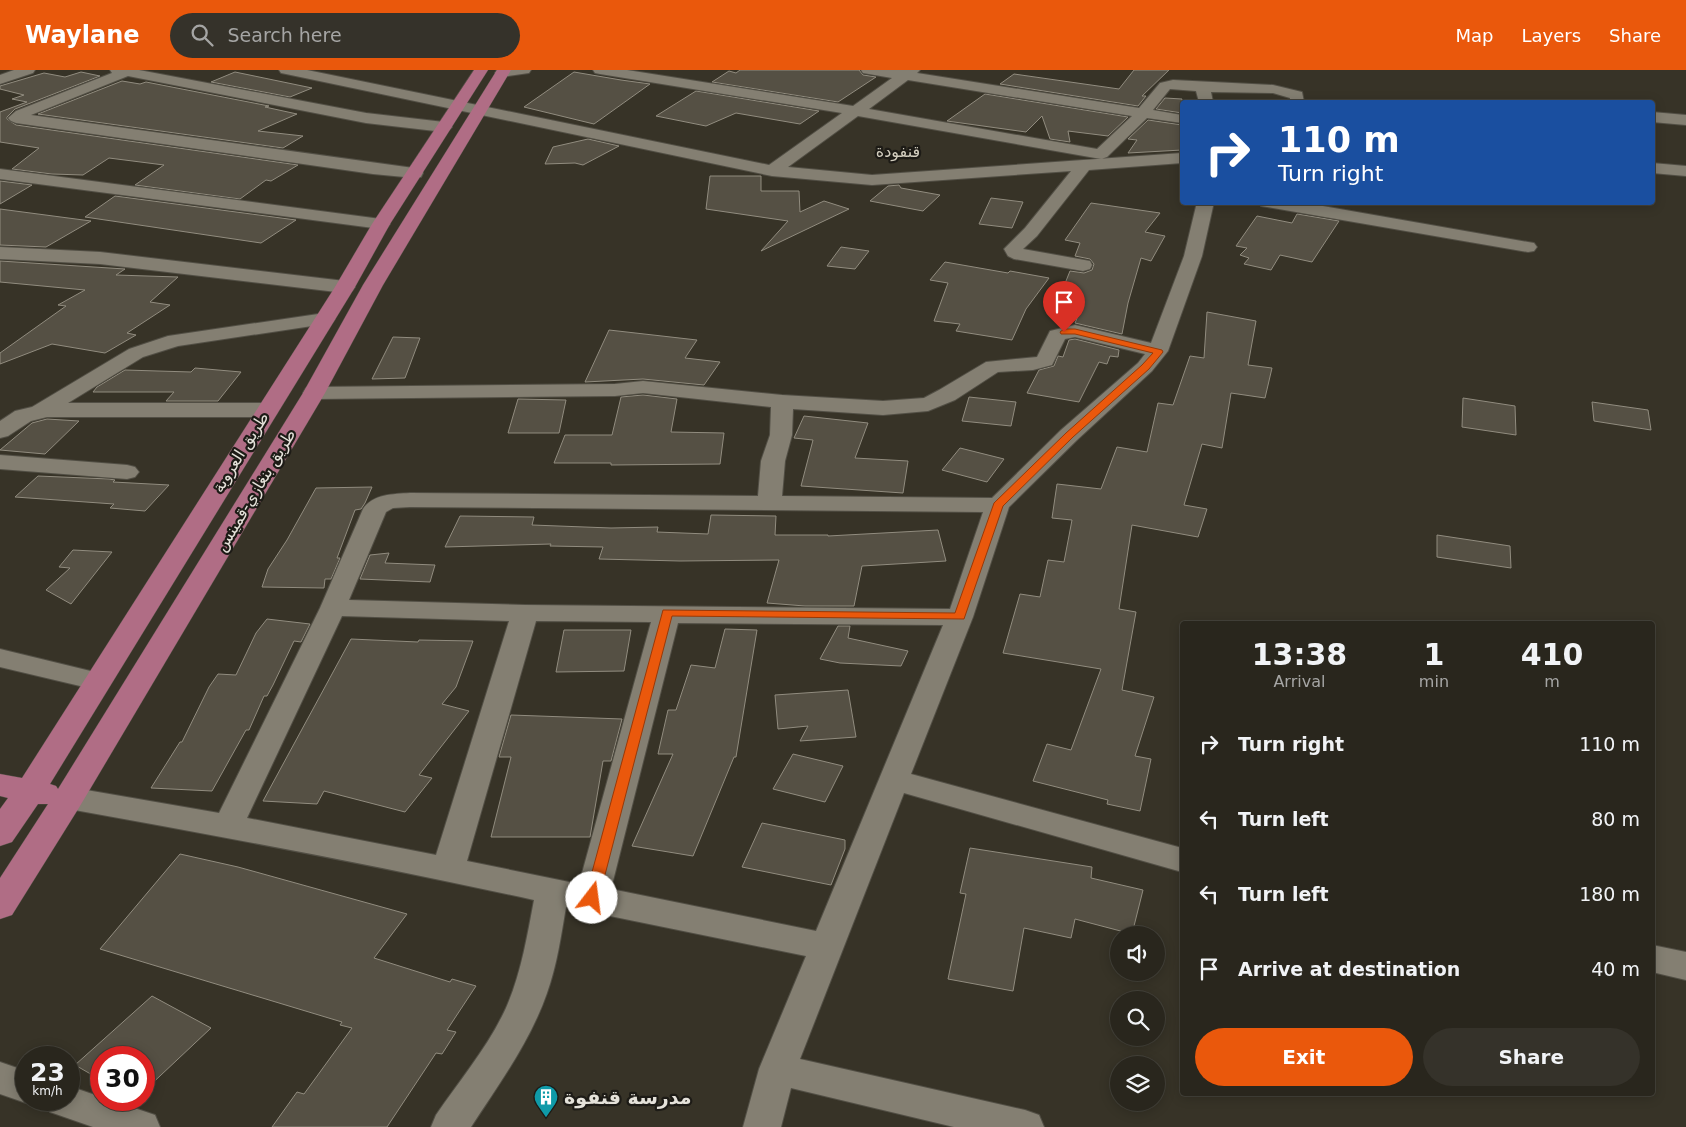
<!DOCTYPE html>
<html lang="en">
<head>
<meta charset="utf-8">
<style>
  body { margin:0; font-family:"DejaVu Sans","Noto Naskh Arabic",sans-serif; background:#35322a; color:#f1f3f6; height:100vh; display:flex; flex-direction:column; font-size:19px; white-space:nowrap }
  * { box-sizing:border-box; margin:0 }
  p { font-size:16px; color:#a5a5a4 }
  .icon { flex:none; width:28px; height:28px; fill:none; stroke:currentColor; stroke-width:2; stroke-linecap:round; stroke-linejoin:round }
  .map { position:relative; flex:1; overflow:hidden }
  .sheet { position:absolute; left:1180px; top:551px; width:475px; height:475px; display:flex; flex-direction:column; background:#29261d; border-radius:5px; box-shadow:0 2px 12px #0003,0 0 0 1px #45433b }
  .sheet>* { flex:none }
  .guide { position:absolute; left:1180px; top:30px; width:475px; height:105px; border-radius:5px; box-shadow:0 2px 12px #0003,0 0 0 1px #45433b; background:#1a4fa0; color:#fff; overflow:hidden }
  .controls { position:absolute; left:1110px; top:856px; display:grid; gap:10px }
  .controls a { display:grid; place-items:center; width:55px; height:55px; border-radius:50%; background:#29261d; box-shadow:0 2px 12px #0003,0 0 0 1px #45433b; font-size:25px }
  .speed { position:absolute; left:15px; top:976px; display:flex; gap:10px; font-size:25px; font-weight:700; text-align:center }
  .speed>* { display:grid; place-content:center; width:65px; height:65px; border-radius:50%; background:#29261d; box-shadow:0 2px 12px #0003,0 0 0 1px #45433b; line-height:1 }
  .speed small { font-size:12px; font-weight:400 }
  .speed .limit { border:8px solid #d22; background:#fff; color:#111 }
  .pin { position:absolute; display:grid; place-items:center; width:42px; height:42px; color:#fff; margin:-51px -21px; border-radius:50% 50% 50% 0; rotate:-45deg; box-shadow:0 0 5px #0007 }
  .pin .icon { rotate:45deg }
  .me { position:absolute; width:55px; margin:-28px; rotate:15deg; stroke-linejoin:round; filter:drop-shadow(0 0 4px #0008) }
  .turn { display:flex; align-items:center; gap:18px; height:105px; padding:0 15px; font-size:22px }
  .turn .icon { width:65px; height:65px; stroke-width:2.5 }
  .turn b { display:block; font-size:35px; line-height:42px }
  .eta { display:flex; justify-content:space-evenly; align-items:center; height:85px; text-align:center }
  .eta b { font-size:30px; font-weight:600; line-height:35px }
  .button { display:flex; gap:10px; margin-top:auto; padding:10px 15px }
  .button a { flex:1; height:58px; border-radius:30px; background:#ea580c; color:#fff; font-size:20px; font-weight:600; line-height:58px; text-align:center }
  .button a+a { background:#35322a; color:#f1f3f6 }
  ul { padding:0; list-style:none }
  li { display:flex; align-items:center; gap:15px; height:75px; padding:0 15px }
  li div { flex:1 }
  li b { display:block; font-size:19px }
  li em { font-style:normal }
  header { display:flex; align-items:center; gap:30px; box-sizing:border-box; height:70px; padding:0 25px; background:#ea580c; color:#fff }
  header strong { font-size:24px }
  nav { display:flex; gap:28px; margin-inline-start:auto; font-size:18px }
  .search { width:350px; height:45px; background:#35322a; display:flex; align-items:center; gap:12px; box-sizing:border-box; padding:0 18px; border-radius:28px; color:#a5a5a4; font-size:19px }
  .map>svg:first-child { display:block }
</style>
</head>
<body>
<header>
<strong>Waylane</strong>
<div class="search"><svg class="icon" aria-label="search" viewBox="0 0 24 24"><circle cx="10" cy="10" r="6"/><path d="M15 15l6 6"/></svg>Search here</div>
<nav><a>Map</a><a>Layers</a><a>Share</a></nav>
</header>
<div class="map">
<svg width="1686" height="1057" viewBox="0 0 1686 1057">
  <rect width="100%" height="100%" fill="#373327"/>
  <path fill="#555044" stroke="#918c7f" d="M740 0H859L863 5 876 7 838 32 712 12 729 1 736 3Z
    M1134 0H1169L1142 26H1146L1138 36 1000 14 1014 4 1119 19Z
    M81 2 100 6 15 39 7 47V49L16 55 298 95 271 111 266 110 240 129 135 115 164 95 109 88 83 105 52 104 12 99 39 78 0 72V42L27 32 12 29 24 25 0 19V16L44 3 65 7Z
    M235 2 312 18 290 27 211 12Z
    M574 2 621 10 650 14 594 54 524 37Z
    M122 11 140 14 146 12 269 36 265 37 297 44 258 61 303 66 283 78 38 44Z
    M696 21 819 41 800 54 736 43 706 56 656 46Z
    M985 24 1128 47 1108 66 1068 61 1070 72 1050 69 1042 46 1026 62 947 51Z
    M1165 28 1182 29V43L1156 39Z
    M1148 50 1182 55V80L1128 83 1137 70 1128 69Z
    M588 69 619 76 583 95 575 93 545 94 553 77Z
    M710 106H761V121H799L800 142 824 131 849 139 761 181 788 151 706 139Z
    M0 111 32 115 0 134Z
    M899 115 901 118 940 125 923 141 870 131 888 116Z
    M115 126 236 142 296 150 261 173 85 147Z
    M991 128 1023 132 1012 158 979 154Z
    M1091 133 1160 143 1145 162 1165 166 1151 191 1141 188 1128 233 1122 264 1075 253 1078 246 1067 245 1073 222 1062 221 1070 201 1084 203 1092 200 1094 194 1090 189 1075 186 1080 173 1065 170Z
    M0 139 91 151 46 177 0 175Z
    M1297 144 1339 151 1312 192 1280 185 1271 200 1244 194 1249 188 1240 185 1247 178 1236 176 1257 146 1292 153Z
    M841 177 869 181 855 199 827 196Z
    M0 191 125 199 116 205 178 207 150 232 170 235 127 263 136 265 105 283 52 274 0 294V283L66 236 58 235 85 220 0 212Z
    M945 192 1008 203 1010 201 1049 208 1026 239 1012 270 956 261 960 254 934 251 948 213 930 210Z
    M1207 242 1256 251 1248 295 1272 298 1265 328 1231 323 1222 378 1202 374 1184 435 1207 439 1198 467 1132 455 1119 539 1136 542 1122 620 1154 627 1135 686 1151 689 1140 741 1107 734 1108 730 1033 711 1047 674 1071 680 1101 599 1003 583 1020 524 1040 527 1048 490 1064 492 1072 450 1052 448 1057 414 1101 419 1117 377 1147 382 1158 333 1173 335 1190 286 1204 288Z
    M609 260 697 270 685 288 720 292 704 315 643 309 585 312Z
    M393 267 420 268 405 308 372 309Z
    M1075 269 1119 280 1118 287 1110 286 1107 294 1099 292 1079 332 1027 323 1039 300 1054 296 1058 286 1063 287 1069 270Z
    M195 298 241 302 218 331H166L174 322H93L97 317 125 300 191 302Z
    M643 325 677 329 671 362 724 363 720 394 611 395V393H554L565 365H612L621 327Z
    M969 327 1016 332 1011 356 962 351Z
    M1463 328 1515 336 1516 365 1462 357Z
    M518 329 566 330 559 363H508Z
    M1592 332 1648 340 1651 360 1594 351Z
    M804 346 868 353 855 388 908 391 903 423 801 416 813 370 794 368Z
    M47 349 79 351 45 384 0 380 32 353Z
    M960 378 1004 389 987 412 942 400Z
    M38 406 109 409 115 410 113 412 169 415 145 441 110 438 114 434 15 427Z
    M372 417 365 433 361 439 355 440 337 488H340L331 509H325L324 518 262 517 268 499 287 470 316 418Z
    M711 445 776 446 775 465H828V466L938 460 946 491 862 496 854 536H805L767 533 779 490 680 491 599 489 603 477 550 476 551 474 445 477 460 446 534 447 532 455 611 458 658 457 657 462 708 464Z
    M1437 465 1510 476 1511 498 1437 487Z
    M73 480 112 482 71 534 46 520 70 498 59 497Z
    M389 483 385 493 435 495 430 512 360 509 370 485Z
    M267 549 310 554 301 572 294 571 273 615 267 626H264L249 660H246L212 721 151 718 180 672H182L209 617 218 604 236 605 256 563Z
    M838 556H850L848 568 908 581 901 596 840 593 820 589Z
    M725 559 757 560 736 687H734L693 786 632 776 673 684H658L668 640H676L691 595 715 598Z
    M564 560H631L624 601 556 602Z
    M351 569 418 572 419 570 473 571 456 617 442 634 469 641 419 705 432 708 405 742 324 721 317 734 263 731Z
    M848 620 856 667 800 671 808 656 778 659 775 625Z
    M511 645 622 649 611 691H603L590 767H491L511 687H499Z
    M793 684 843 696 825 732 773 719Z
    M762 753 845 770V779L831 815 742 797Z
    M970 778 1092 797 1091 808 1143 820 1132 864 1075 849 1071 868 1024 858 1013 921 948 909 966 824 960 823Z
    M180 784 238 797 407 844 374 888 450 912 452 909 476 916 447 960 456 962 442 984 436 983 387 1057H272L297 1022 304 1024 352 958 340 955 342 952 100 879Z
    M152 926 211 958 144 1021V988H101V1010L75 995Z"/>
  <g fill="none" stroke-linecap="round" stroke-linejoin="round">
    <defs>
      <path id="minor" d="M14 0H35L33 3 0 14V5Z
        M110 0H139L366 43 444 52 449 54 452 57 449 60 444 62 366 53 128 6 31 45 421 99 423 103 421 107 415 108 373 104 16 53 11 51 8 48 16 41 112 3Z
        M279 0H307L769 95 842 43 600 4 595 3 593 0H627L853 36 892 8 863 3 861 0H920L917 3 1139 38 1160 13 1173 10 1273 15 1302 22 1304 32H1290V28L1273 23 1211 22 1213 32H1199L1196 21 1170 19 1153 40 1182 45V53L1147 48 1107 87 1101 89 858 46 788 97 872 105 1182 83V93L1089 100 1037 166 1023 179 1090 191 1092 195 1090 199 1083 201 1014 189 1008 186 1004 179 1025 158 1071 101 872 115 772 106 286 4 281 3ZM908 10 1132 46 1097 79 869 39Z
        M497 0H531L529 3 502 7 497 6 495 3Z
        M1652 42 1686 45V55L1652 52Z
        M1652 93 1686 96V106L1652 103Z
        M0 99 381 149 387 150 390 154 387 158 381 159 0 109Z
        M1197 132H1214L1202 186 1168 281 1152 301 1077 370 1009 437 973 547 911 704 1182 778V802L904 723 800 989 1025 1040 1039 1045 1044 1057H954L791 1018 781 1057H743L759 999 806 886 566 837C561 866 557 895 547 923 530 972 499 1014 471 1057H431L436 1045C460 1010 488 977 506 938 521 904 527 867 534 830 380 796 225 767 69 739L58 736 54 728 58 720 69 717 219 743 320 538 363 439C373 424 393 424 410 423L758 426 761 391 770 365 771 337 643 323 615 326 314 329 306 328 303 323 306 318 314 317 615 314 643 311 782 325 883 331 924 328 939 320 986 292 1037 287 1050 261 1075 255 1151 273 1184 186ZM1075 267 1145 284 1138 293 1061 360 992 428 782 426 785 391 792 365 793 339 883 345 928 341 955 330 998 302 1033 300 1052 295 1065 269ZM410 437 983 442 950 539 525 535 349 530 386 442 393 438ZM342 546 509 551 436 785 247 748ZM536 551 651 552 579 814 467 791ZM678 553 943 555 816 861 611 819Z
        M1259 132H1300L1528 172 1534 173 1537 177 1534 181 1528 182 1267 137 1261 136Z
        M0 177 100 182 345 211 352 213 355 217 352 221 345 223 100 194 0 189Z
        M325 243 332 245 335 249 332 253 178 276 143 287 68 333H267L275 335 278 340 275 345 267 347H47L31 351 8 366 0 368V351L15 341 32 337 129 279 168 266Z
        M0 385 127 395 135 397 139 402 135 407 127 409 0 399Z
        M0 579 107 605 111 611 107 617 97 620 0 597Z
        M1652 875 1686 882V910L1652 902Z
        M0 992 26 1001V1030H35L26 1033 0 1024Z
        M69 1016 101 1027V1030H111L155 1045 160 1057H93L50 1042 44 1030H69Z"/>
      <path id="major" d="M474 0H488L390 154 355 217 50 714 56 716 58 719 303 323 363 215 497 0H511L383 215 325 323 80 736 12 845 0 849V808L48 734H38L12 772 0 776V739L8 728 0 726V704L22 708 335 217 372 154Z"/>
    </defs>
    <use href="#minor" stroke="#524f45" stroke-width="2"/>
    <use href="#major" stroke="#524f45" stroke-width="1"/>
    <use href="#minor" fill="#847f72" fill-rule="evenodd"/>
    <use href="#major" fill="#b06d85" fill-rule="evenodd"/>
  </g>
  <path fill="#ea580c" stroke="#983908" d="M1064 259H1075L1162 280 1163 282 1149 299 1073 367 1003 436 964 549 672 546 599 828 597 831 592 833 587 831 585 828 663 540 955 543 994 433 1066 363 1142 295 1153 283 1075 264H1061L1060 262Z"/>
  <defs>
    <symbol id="building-pin" viewBox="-11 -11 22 30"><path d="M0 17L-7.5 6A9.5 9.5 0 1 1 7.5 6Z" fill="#0f9aa8" stroke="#1d1b16"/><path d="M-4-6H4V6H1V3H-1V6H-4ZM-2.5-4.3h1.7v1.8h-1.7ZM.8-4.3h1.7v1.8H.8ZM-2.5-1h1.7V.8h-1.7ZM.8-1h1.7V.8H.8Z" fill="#fff"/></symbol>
  </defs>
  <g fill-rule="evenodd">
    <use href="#building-pin" x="532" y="1013" width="28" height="38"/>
  </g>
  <g text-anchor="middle" stroke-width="4.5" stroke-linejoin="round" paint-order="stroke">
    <g font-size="16" fill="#d3cebf" stroke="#1d1b16">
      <text x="898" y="87">قنفودة</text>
    </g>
    <g font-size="16" fill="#e5e2da" stroke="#1d1b16">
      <text transform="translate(240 382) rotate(-58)" y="6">طريق العروبة</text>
      <text transform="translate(255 420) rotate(-59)" y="6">طريق بنغازي-قمينس</text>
    </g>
    <g font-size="19" font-weight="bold" fill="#e5e2da" stroke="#1d1b16" text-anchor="start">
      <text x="564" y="1034">مدرسة قنفوة</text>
    </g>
  </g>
</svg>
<div class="controls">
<a><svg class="icon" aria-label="sound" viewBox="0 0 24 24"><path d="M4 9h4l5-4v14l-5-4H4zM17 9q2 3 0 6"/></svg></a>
<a><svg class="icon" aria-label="search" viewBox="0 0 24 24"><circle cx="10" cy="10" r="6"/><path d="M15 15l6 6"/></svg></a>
<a><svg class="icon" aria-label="layers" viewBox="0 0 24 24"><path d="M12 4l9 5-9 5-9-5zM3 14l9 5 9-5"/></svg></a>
</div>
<div class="speed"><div>23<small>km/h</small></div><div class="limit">30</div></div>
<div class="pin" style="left:1064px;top:262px;background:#d93025"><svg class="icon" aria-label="arrive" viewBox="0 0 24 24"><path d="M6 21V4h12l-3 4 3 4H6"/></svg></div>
<svg class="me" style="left:592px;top:828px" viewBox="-20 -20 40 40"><circle r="19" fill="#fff"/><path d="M0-13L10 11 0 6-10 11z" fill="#ea580c"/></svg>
<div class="guide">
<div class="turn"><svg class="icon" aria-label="right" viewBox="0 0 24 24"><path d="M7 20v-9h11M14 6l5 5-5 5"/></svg><div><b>110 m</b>Turn right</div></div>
</div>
<section class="sheet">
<div class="eta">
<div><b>13:38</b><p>Arrival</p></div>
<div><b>1</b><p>min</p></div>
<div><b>410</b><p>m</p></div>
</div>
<ul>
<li><svg class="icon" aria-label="right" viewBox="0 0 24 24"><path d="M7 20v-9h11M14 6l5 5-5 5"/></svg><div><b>Turn right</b></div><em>110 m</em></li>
<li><svg class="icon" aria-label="left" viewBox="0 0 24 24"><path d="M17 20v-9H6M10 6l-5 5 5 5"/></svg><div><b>Turn left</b></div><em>80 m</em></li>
<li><svg class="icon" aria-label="left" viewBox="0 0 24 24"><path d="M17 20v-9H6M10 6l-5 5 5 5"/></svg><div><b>Turn left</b></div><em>180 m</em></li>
<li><svg class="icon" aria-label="arrive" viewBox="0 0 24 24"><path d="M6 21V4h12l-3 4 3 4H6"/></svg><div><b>Arrive at destination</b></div><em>40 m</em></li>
</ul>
<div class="button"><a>Exit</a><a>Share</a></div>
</section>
</div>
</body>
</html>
